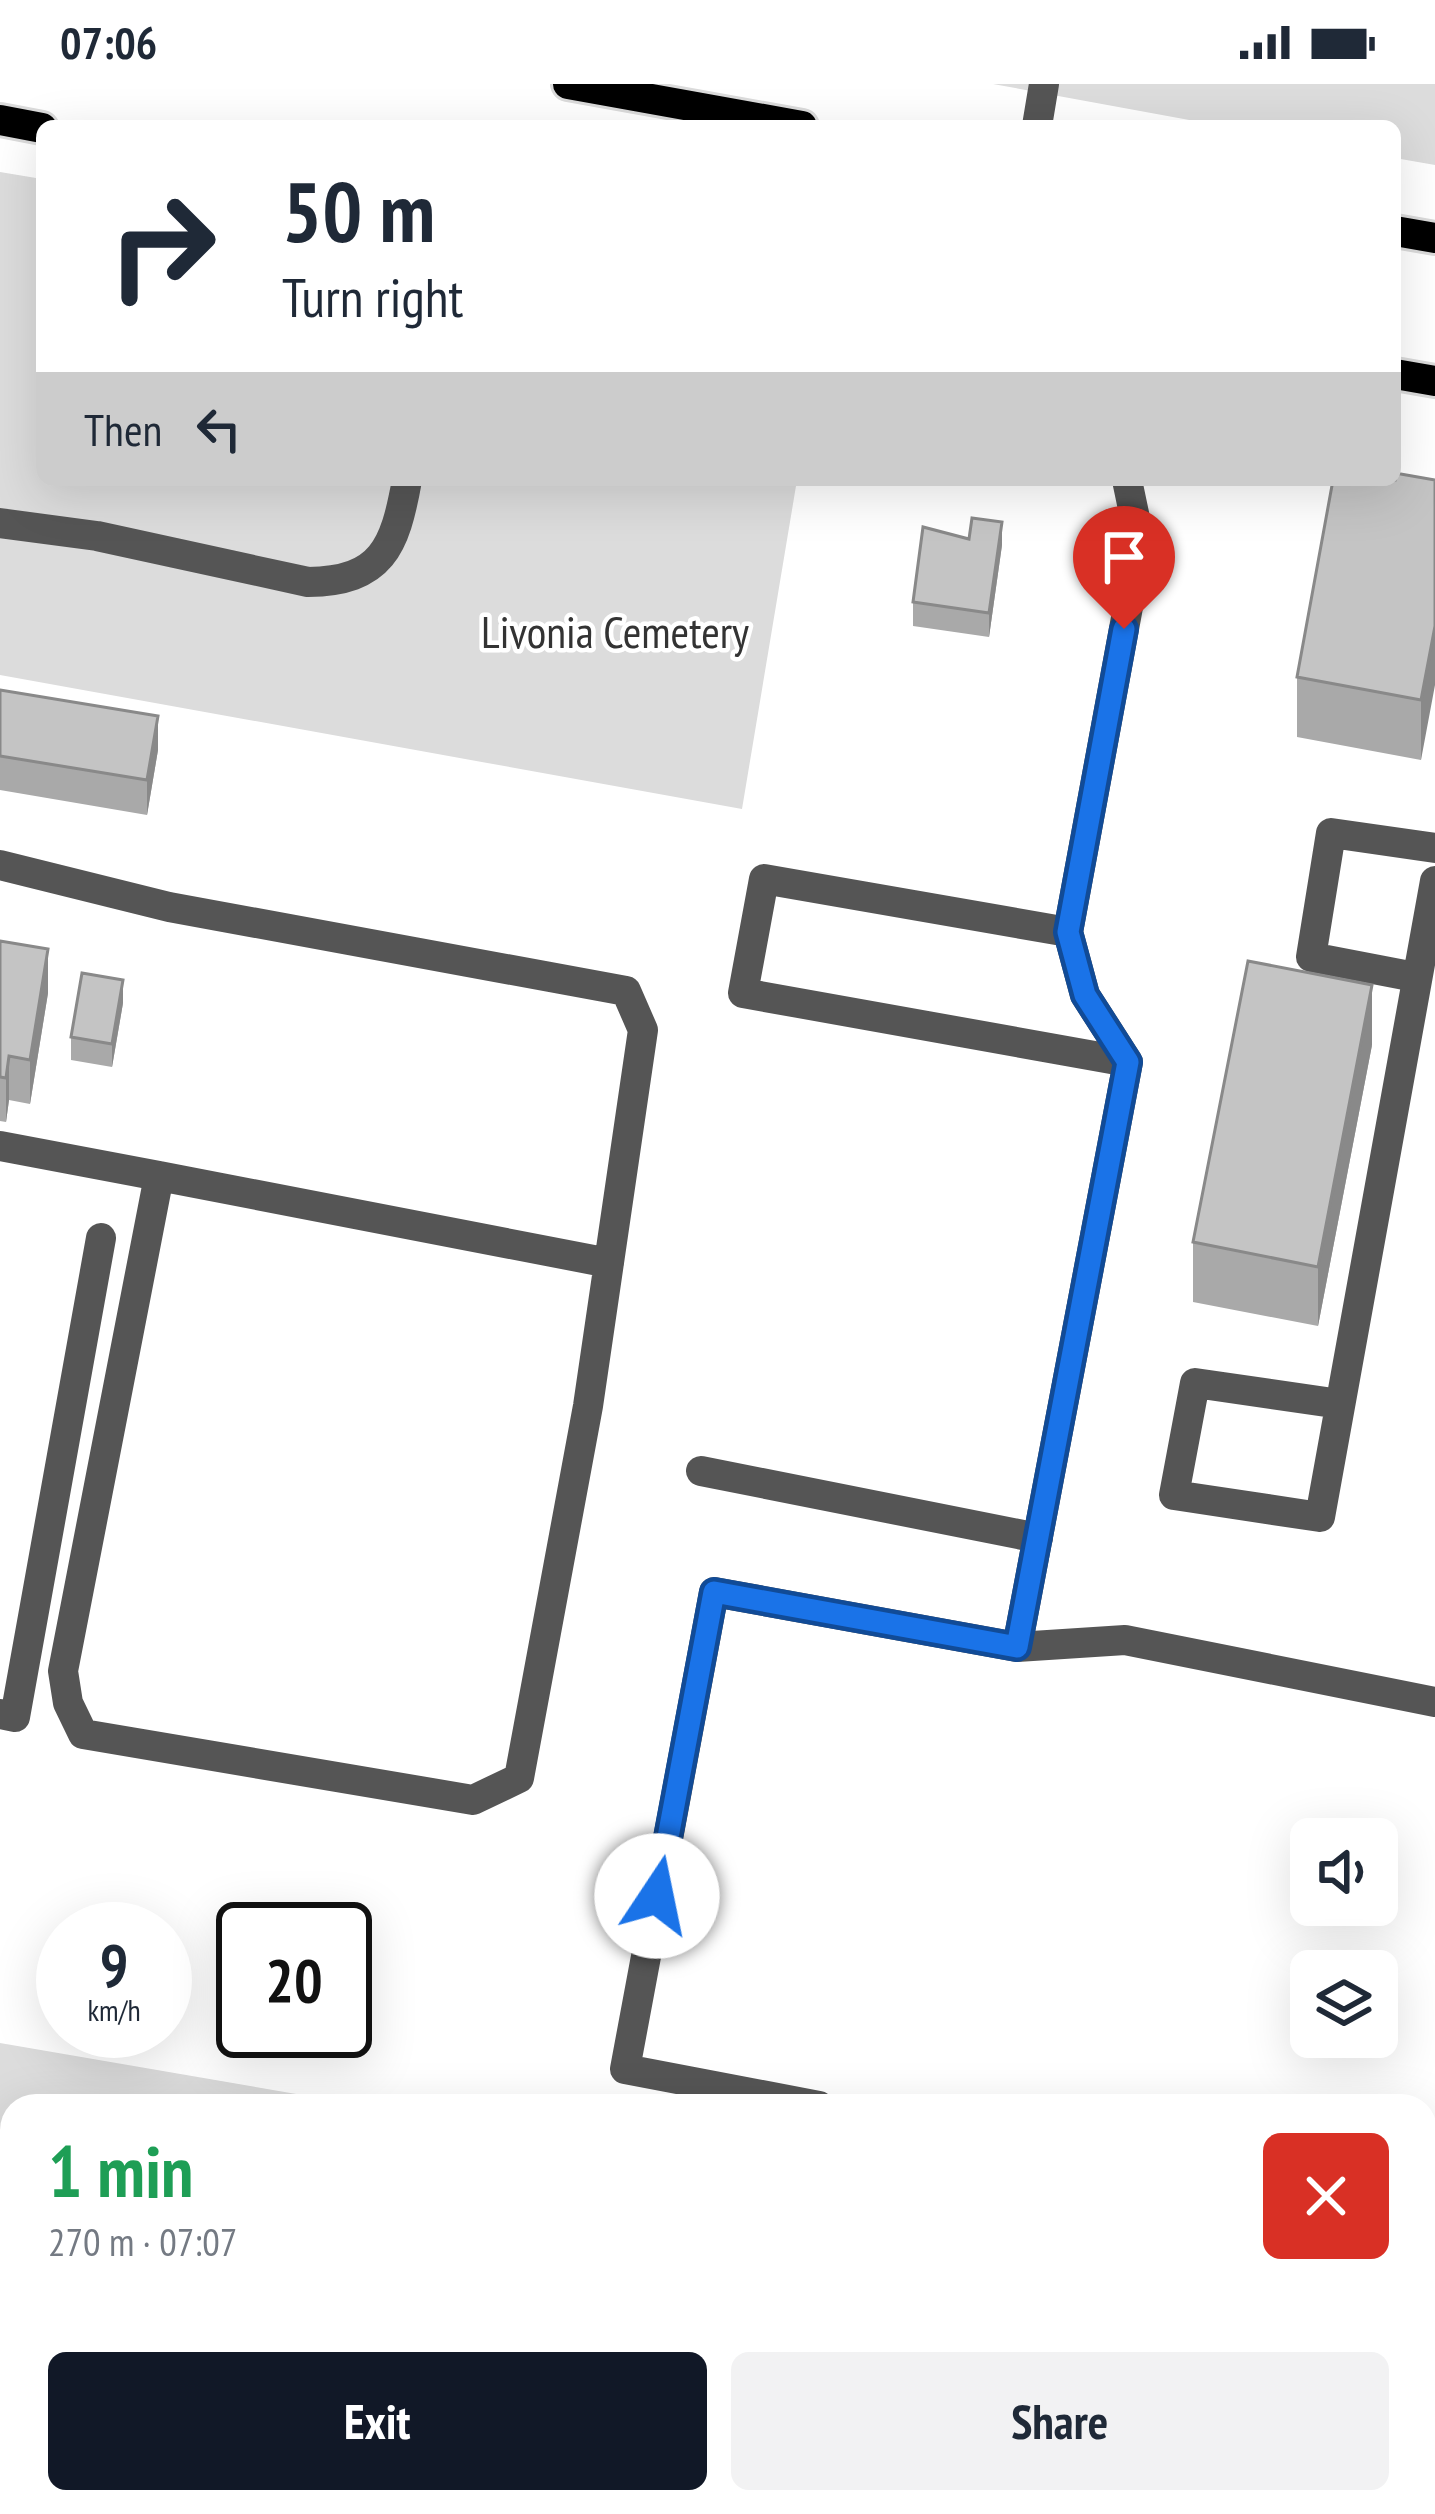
<!DOCTYPE html>
<html lang="en">
<head>
<meta charset="utf-8">
<style>
  body { margin:0; font-family:"PT Sans Narrow",sans-serif; background:#f2f2f3; color:#1f2937; height:100vh; display:flex; flex-direction:column; font-size:45px; white-space:nowrap }
  * { box-sizing:border-box; margin:0 }
  p { font-size:39px; color:#747a83 }
  .icon { flex:none; width:66px; height:66px; fill:none; stroke:currentColor; stroke-width:2; stroke-linecap:round; stroke-linejoin:round }
  .map { position:relative; flex:1; overflow:hidden }
  .panel { position:absolute; left:0px; top:2010px; width:1437px; height:420px; display:flex; flex-direction:column; background:#fff; border-radius:36px 36px 0 0; box-shadow:0 12px 48px #0002 }
  .panel>* { flex:none }
  .banner { position:absolute; left:36px; top:36px; width:1365px; height:366px; border-radius:18px; box-shadow:0 12px 48px #0002; background:#fff; color:#1f2937; overflow:hidden }
  .fabs { position:absolute; left:1290px; top:1734px; display:grid; gap:24px }
  .fabs a { display:grid; place-items:center; width:108px; height:108px; border-radius:18px; background:#fff; box-shadow:0 12px 48px #0002; font-size:60px }
  .speed { position:absolute; left:36px; top:1818px; display:flex; gap:24px; font-size:60px; font-weight:700; text-align:center }
  .speed>* { display:grid; place-content:center; width:156px; height:156px; border-radius:50%; background:#fff; box-shadow:0 12px 48px #0002; line-height:1 }
  .speed small { font-size:30px; font-weight:400 }
  .speed .limit { border:6px solid #111; border-radius:18px; background:#fff; color:#111 }
  .pin { position:absolute; display:grid; place-items:center; width:102px; height:102px; color:#fff; margin:-123px -51px; border-radius:50% 50% 50% 0; rotate:-45deg; box-shadow:0 0 12px #0007 }
  .pin .icon { rotate:45deg }
  .me { position:absolute; width:132px; margin:-66px; rotate:11deg; stroke-linejoin:round; filter:drop-shadow(0 0 9px #0008) }
  .turn { display:flex; align-items:center; gap:42px; height:252px; padding:0 48px; font-size:54px }
  .turn .icon { width:156px; height:156px; stroke-width:2.5 }
  .turn b { display:block; font-size:84px; line-height:102px }
  .then { display:flex; align-items:center; height:114px; padding:0 48px; background:#0003; gap:24px; font-size:45px }
  .round { display:grid; place-items:center; flex:none; width:126px; height:126px; border-radius:18px; background:#f2f2f3 }
  .headline { display:flex; align-items:center; justify-content:space-between; height:204px; padding:0 48px }
  h1 { font-size:72px; font-weight:700; line-height:90px; color:#1e9e55 }
  .cta { display:flex; gap:24px; margin-top:auto; padding:24px 48px }
  .cta a { flex:1; height:138px; border-radius:18px; background:#111827; color:#fff; font-size:48px; font-weight:700; line-height:138px; text-align:center }
  .cta a+a { background:#f2f2f3; color:#1f2937 }
  .status { display:flex; justify-content:space-between; align-items:center; height:84px; padding:0 60px; background:#fff; direction:ltr }
  .status svg { height:33px; fill:currentColor }
  .map>svg:first-child { display:block }
</style>
</head>
<body>
<div class="status"><b>07:06</b><svg viewBox="0 0 49 12"><path d="M0 12V9h3v3zM5 12V6h3v6zM10 12V3h3v9zM15 12V0h3v12zM26 1h20v11H26zM47 4h2v5h-2z"/></svg></div>
<div class="map">
<svg width="1435" height="2430" viewBox="0 0 1435 2430">
  <rect width="100%" height="100%" fill="#fff"/>
  <path fill="#dcdcdc" d="M993 0H1435V81L1395 74V42H1222Z
    M0 88 42 95V396H797L742 725 0 591Z
    M0 1959 366 2022H12V2418H753L751 2430H0Z"/>
  <g fill="none" stroke-linecap="round" stroke-linejoin="round">
    <defs>
      <path id="major" d="M568 0 802 42
        M0 36 42 44
        M1395 147 1435 154
        M1395 290 1435 297"/>
    </defs>
    <use href="#major" stroke="#dbdbdb" stroke-width="36"/>
    <path stroke="#555" stroke-width="30" d="M1037 42 1044 0
      M1127 396 1140 458 1068 848 1085 911 1128 978 1017 1563 1125 1556 1435 1618
      M0 439 97 452 308 498C382 497 395 463 407 396
      M0 781 169 823 626 907 643 946 588 1322 519 1694 473 1716 83 1650 68 1619 63 1587 159 1092 0 1062
      M1068 848 764 795 743 909 1128 978
      M1415 893 1311 873 1331 749 1435 764
      M159 1092 609 1179
      M1340 1320 1195 1299 1174 1411 1320 1433 1435 797
      M701 1387 1038 1454
      M0 1630 15 1633 101 1154
      M819 2022 625 1985 714 1508 1017 1563
      M1425 2091 1435 2085
      M823 2430 826 2418
      M1406 2430 1435 2425"/>
    <use href="#major" stroke="#000" stroke-width="30"/>
  </g>
  <path fill="#a9a9a9" d="M1435 396 1421 676 1297 653V593Z
    M1002 461 989 553 913 542V518Z
    M0 606 158 666 147 731 0 706Z
    M0 857 48 909 30 1020 9 1016 6 1038 0 1037Z
    M123 919 112 983 71 976V953Z
    M1372 961 1318 1242 1193 1218V1158Z"/>
  <path fill="#898989" d="M1002 438V461L989 553V529Z
    M1435 542V601L1421 676V616Z
    M158 632V666L147 731V696Z
    M48 865V909L30 1020V976Z
    M123 896V919L112 983V960Z
    M1372 901V961L1318 1242V1183Z
    M9 972V1016L6 1038V994Z
    M1434 2247V2291L1425 2297V2253Z
    M1349 2418H1355V2430H1346Z"/>
  <path fill="#c4c4c4" stroke="#898989" stroke-width="3" d="M1395 389 1435 396V542L1421 616 1297 593 1333 396H1395Z
    M972 434 1002 438 989 529 913 518 923 443 969 455Z
    M0 606 158 632 147 696 0 672Z
    M0 857 48 865 30 976 9 972 6 994 0 993Z
    M1248 877 1372 901 1318 1183 1193 1158Z
    M82 889 123 896 112 960 71 953Z
    M1425 2233 1434 2247 1425 2253Z
    M950 2418H1349L1346 2430H948Z"/>
  <g fill="none" stroke-linecap="round" stroke-linejoin="round">
    <defs>
      <path id="route" d="M657 1812 714 1508 1017 1563 1128 978 1085 911 1068 848 1124 545"/>
    </defs>
    <use href="#route" stroke="#114b97" stroke-width="30"/>
    <use href="#route" stroke="#1a73e8" stroke-width="21"/>
  </g>
  <g text-anchor="middle" stroke-width="9" stroke-linejoin="round" paint-order="stroke">
    <g font-size="45" fill="#333" stroke="#fff">
      <text x="615" y="564">Livonia Cemetery</text>
    </g>
  </g>
</svg>
<div class="fabs">
<a><svg class="icon" aria-label="sound" viewBox="0 0 24 24"><path d="M4 9h4l5-4v14l-5-4H4zM17 9q2 3 0 6"/></svg></a>
<a><svg class="icon" aria-label="layers" viewBox="0 0 24 24"><path d="M12 4l9 5-9 5-9-5zM3 14l9 5 9-5"/></svg></a>
</div>
<div class="speed"><div>9<small>km/h</small></div><div class="limit">20</div></div>
<div class="pin" style="left:1124px;top:545px;background:#d93025"><svg class="icon" aria-label="arrive" viewBox="0 0 24 24"><path d="M6 21V4h12l-3 4 3 4H6"/></svg></div>
<svg class="me" style="left:657px;top:1812px" viewBox="-20 -20 40 40"><circle r="19" fill="#fff"/><path d="M0-13L10 11 0 6-10 11z" fill="#1a73e8"/></svg>
<div class="banner">
<div class="turn"><svg class="icon" aria-label="right" viewBox="0 0 24 24"><path d="M7 20v-9h11M14 6l5 5-5 5"/></svg><div><b>50 m</b>Turn right</div></div>
<div class="then">Then<svg class="icon" aria-label="left" viewBox="0 0 24 24"><path d="M17 20v-9H6M10 6l-5 5 5 5"/></svg></div>
</div>
<section class="panel">
<div class="headline"><div><h1>1 min</h1><p>270 m · 07:07</p></div><a class="round" style="background:#d93025;color:#fff"><svg class="icon" aria-label="close" viewBox="0 0 24 24"><path d="M6 6l12 12M18 6L6 18"/></svg></a></div>
<div class="cta"><a>Exit</a><a>Share</a></div>
</section>
</div>
</body>
</html>
